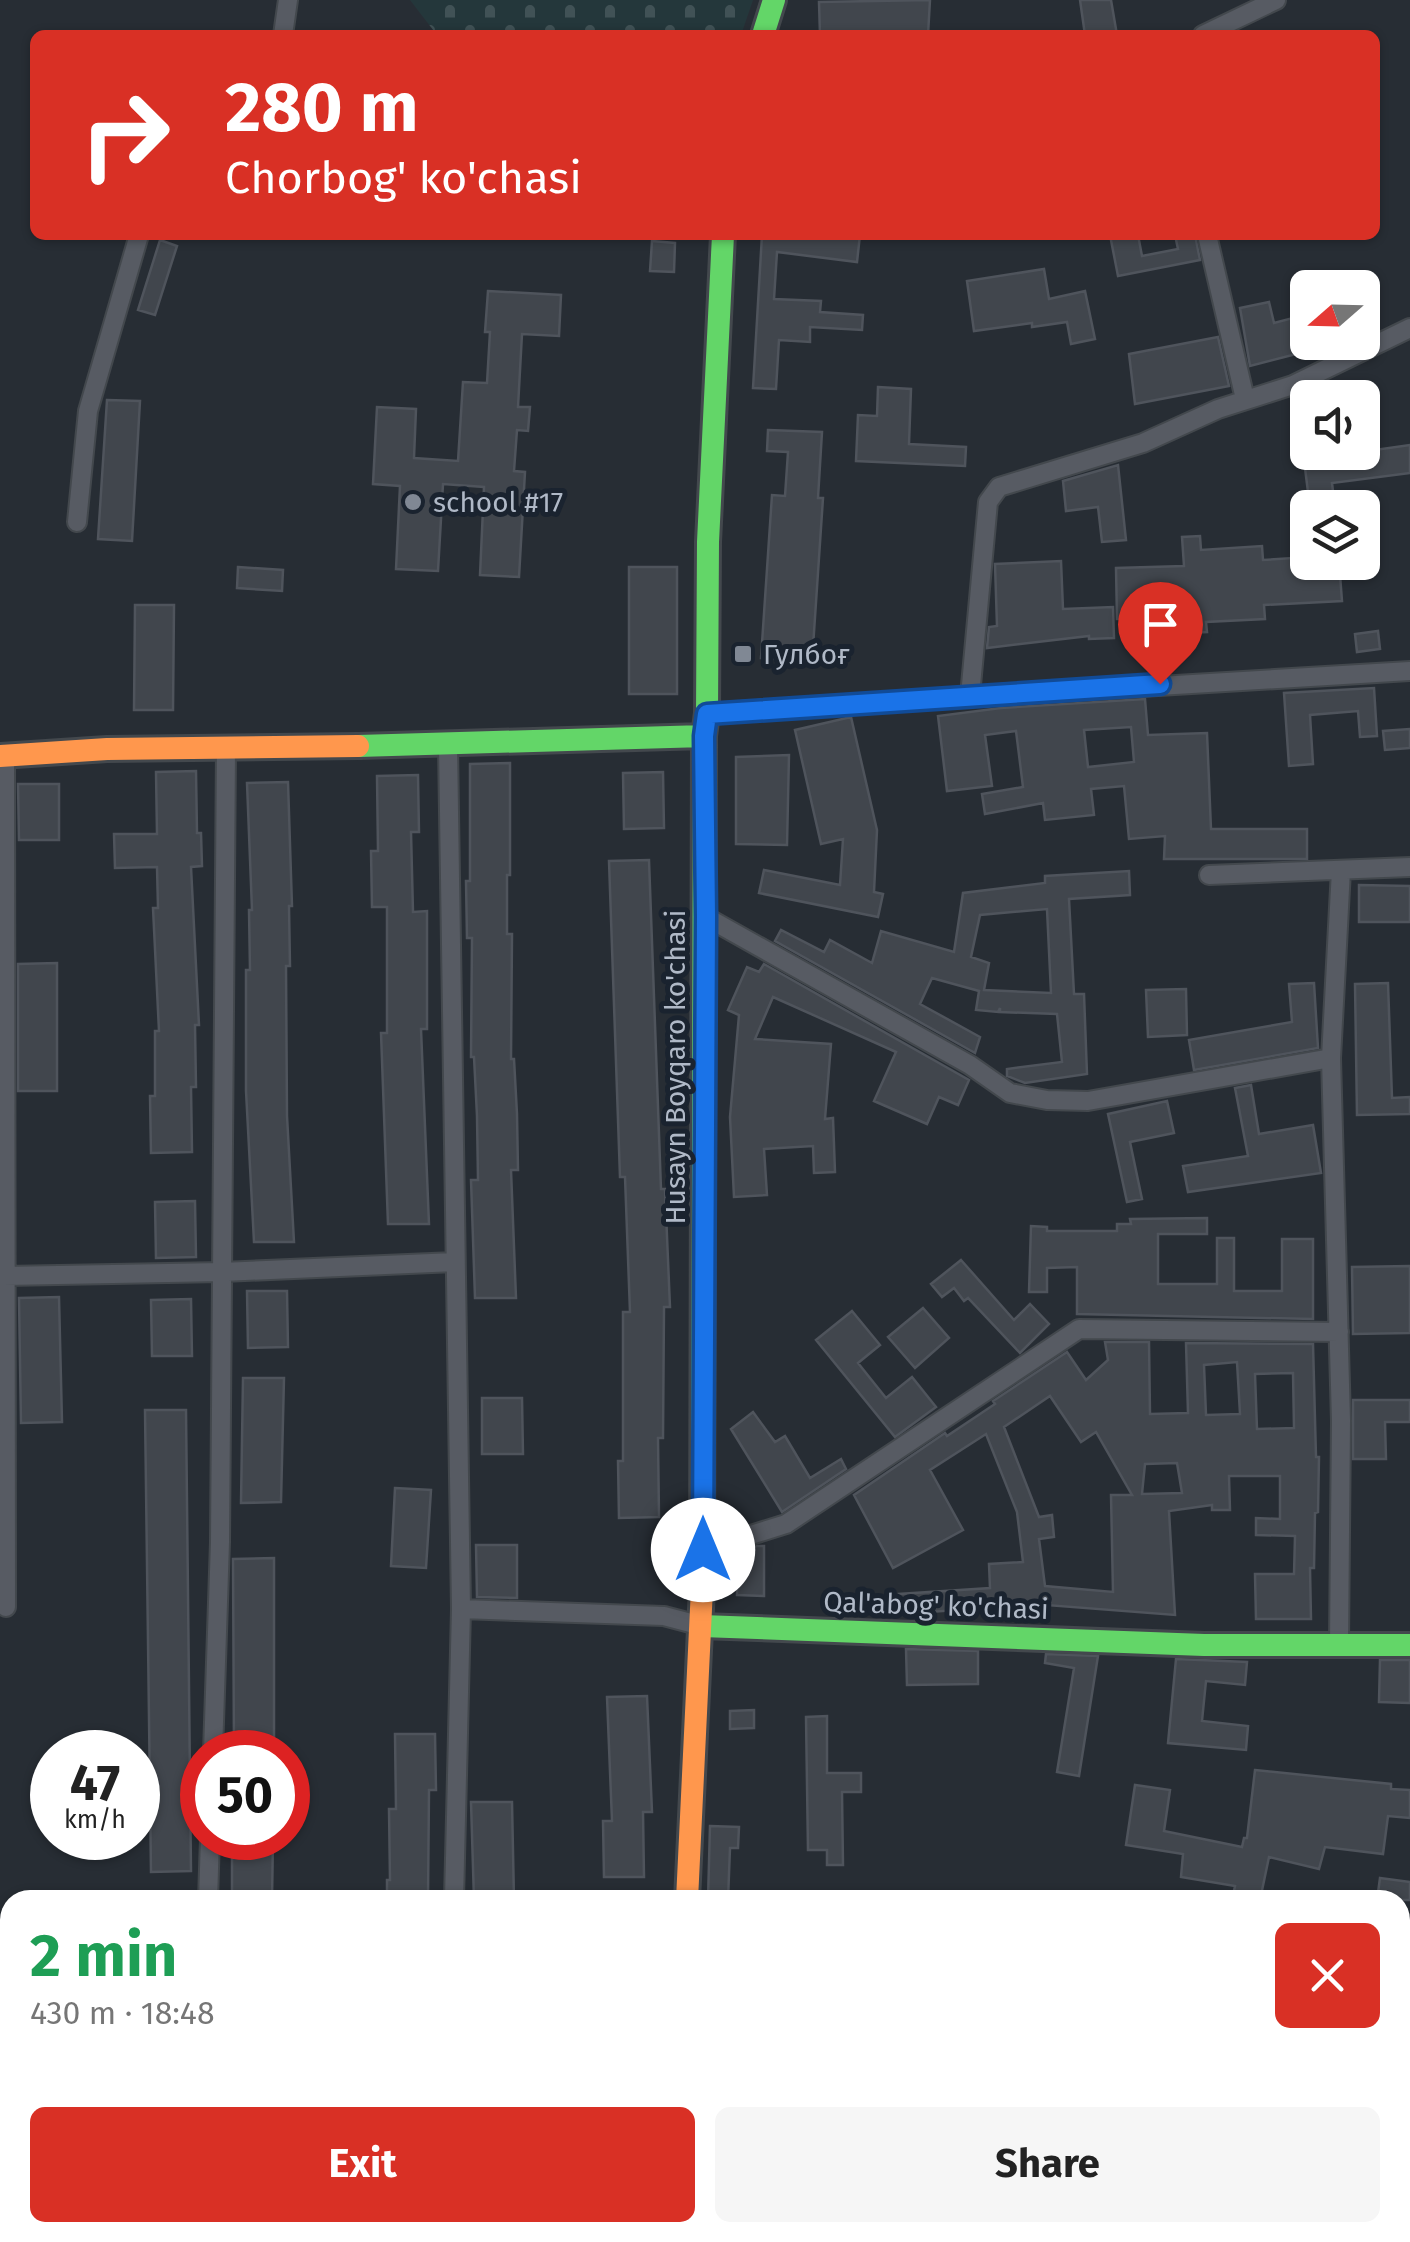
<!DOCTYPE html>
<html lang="en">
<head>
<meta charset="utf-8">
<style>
  body { margin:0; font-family:"Fira Sans",sans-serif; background:#f6f6f6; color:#222; height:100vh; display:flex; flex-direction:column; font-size:38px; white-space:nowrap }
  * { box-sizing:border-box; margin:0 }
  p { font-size:32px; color:#767676 }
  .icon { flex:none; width:55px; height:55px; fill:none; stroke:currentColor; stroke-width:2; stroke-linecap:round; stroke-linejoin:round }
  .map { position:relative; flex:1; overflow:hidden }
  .details { position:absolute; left:0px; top:1890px; width:1410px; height:352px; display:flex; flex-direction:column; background:#fff; border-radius:30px 30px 0 0; box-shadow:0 2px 8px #0004 }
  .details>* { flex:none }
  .top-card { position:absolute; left:30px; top:30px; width:1350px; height:210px; border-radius:15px; box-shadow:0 2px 8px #0004; background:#d93025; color:#fff; overflow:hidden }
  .needle { width:65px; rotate:250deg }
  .fabs { position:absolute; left:1290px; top:270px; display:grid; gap:20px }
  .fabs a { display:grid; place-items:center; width:90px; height:90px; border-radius:15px; background:#fff; box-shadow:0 2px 8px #0004; font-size:50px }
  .speed { position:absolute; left:30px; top:1730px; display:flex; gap:20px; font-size:50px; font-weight:700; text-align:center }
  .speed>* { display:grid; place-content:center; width:130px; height:130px; border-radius:50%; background:#fff; box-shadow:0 2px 8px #0004; line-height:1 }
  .speed small { font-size:25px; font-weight:400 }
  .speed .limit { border:15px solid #d22; background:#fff; color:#111 }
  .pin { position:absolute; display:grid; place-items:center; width:85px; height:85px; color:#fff; margin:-102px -42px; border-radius:50% 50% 50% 0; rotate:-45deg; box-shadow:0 0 10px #0007 }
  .pin .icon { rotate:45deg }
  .me { position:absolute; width:110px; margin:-55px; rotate:0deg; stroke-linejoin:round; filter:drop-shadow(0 0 8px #0008) }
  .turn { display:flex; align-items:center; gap:35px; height:210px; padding:0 30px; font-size:45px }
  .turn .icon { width:130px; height:130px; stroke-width:2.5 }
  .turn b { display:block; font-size:70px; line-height:85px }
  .round { display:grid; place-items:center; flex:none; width:105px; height:105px; border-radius:15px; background:#f6f6f6 }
  .headline { display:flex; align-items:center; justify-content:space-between; height:170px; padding:0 30px }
  h1 { font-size:60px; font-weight:700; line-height:75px; color:#1e9e55 }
  .action { display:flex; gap:20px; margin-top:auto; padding:20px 30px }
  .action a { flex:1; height:115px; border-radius:15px; background:#d93025; color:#fff; font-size:40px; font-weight:700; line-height:115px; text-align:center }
  .action a+a { background:#f6f6f6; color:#222 }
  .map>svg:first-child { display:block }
</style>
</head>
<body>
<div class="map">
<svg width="1410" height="2242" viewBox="0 0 1410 2242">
  <defs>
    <pattern id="cemetery-stones" width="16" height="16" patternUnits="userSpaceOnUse" patternTransform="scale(2.5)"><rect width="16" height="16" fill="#24373b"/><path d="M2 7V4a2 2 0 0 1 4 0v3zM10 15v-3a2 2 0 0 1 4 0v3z" fill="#415256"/></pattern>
  </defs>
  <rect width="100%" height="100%" fill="#272d34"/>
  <path fill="url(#cemetery-stones)" d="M410 0H753L741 35H437Z"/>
  <path fill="#41464d" stroke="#4f545c" stroke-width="2.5" fill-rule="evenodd" d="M930 0 928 35H820L819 2Z
    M1080 0H1111L1117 35H1085Z
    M762 235H860L857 262 777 252 774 299 821 301 820 312 863 315 862 330 810 327V342L779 340 776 389 753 388Z
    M1110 235H1138L1142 256 1178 249 1175 235H1195L1200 260 1118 276Z
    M160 240 177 246 155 315 138 310Z
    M652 241 675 243 674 272 650 271Z
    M1044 269 1049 299 1085 291 1095 339 1071 344 1067 322 1032 327V323L974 331 967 281Z
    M488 291 561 295 559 336 522 334 518 407H530L528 431 517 430 514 471 525 472 519 577 480 575 484 487 443 484 438 571 396 569 400 486 373 484 377 407 416 409 414 458 458 461 463 382 487 383 490 332H485Z
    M1269 302 1274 323 1308 314V351L1250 366 1240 308Z
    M1218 337 1229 386 1135 404 1129 354Z
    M878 387 911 389 909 444 966 447 965 466 856 461 858 415 877 416Z
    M107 400 140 401 132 541 98 539Z
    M768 430 822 432 818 498H823L812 662 761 658 772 495 785 496 788 452 767 451Z
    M1410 445V473L1332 483 1335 508H1310L1304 460Z
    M1118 465 1126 540 1102 542 1098 507 1066 511 1063 481Z
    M1200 536 1201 550 1262 546 1263 560 1308 557V562H1339L1342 601 1264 605 1265 619 1206 622 1207 632 1189 633 1187 617 1117 619 1116 568 1184 566 1182 537Z
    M1061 561 1063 609 1113 607 1114 638 1089 639V636L987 648 989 627 997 626 995 564Z
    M238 567 283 570 282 591 237 588Z
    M629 567H677V694H629Z
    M135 605H174L173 710H134Z
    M1378 631 1380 649 1357 652 1355 634Z
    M1374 688 1377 736 1360 737 1358 711 1310 715 1313 764 1289 766 1284 693Z
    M1145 699 1148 735 1207 733 1211 829H1307V859H1164L1165 836 1129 839 1124 786 1091 789 1094 815 1045 820 1043 803 985 814 982 794 1023 787 1016 731 985 735 992 786 947 791 938 716 1001 708ZM1131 727 1134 762 1088 767 1084 730Z
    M851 717 877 830 874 892 883 894 878 917 759 893 764 870 840 885 843 839 821 844 795 730Z
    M1410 729V748L1385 750 1383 731Z
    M789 755 787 845 736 844V757Z
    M510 763V875H507V934H512L511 1059H514L517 1114 518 1170H511L516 1298H475L471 1180H478L477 1116 474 1057H471L472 938H467L466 881H470V764Z
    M196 771 197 833H201L202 866 191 867 199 1025H195L196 1087H191L192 1152 151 1153 150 1096H155V1031H159L153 908H158L157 867 115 868 114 834H157L156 772Z
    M663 772 664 828 624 829 623 773Z
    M418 775 419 832H411L413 912 427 911V1029H421L429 1224H388L381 1033H387V907H372L371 851H378L377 776Z
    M288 782 292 906H289L290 966H286L287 1116 294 1242H254L246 1091V970H250L249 910H252L247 783Z
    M18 784H59V840H19Z
    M649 860 661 1189H665L670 1307H664L663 1438H658L659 1517 619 1518 618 1461H623V1312H630L625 1177H620L609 861Z
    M1129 871 1130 895 1069 899 1074 994H1084L1087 1074 1025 1083 1007 1076V1069L1062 1062 1057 1014 1000 1012V1008L998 1012 976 1010 979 991 932 978 920 1004 980 1037 975 1053 775 941 781 930 824 952 830 940 872 963 881 931 954 952 963 893 1045 883V876ZM1047 909 1051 993 984 990 989 963 971 957 980 915Z
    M1359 885 1410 886V922H1359Z
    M57 963V1091H18V964Z
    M764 964 969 1080 958 1105 939 1097 927 1124 874 1101 896 1052 773 997 755 1039 831 1044 825 1119 833 1118 835 1172 814 1173 813 1146 764 1149 767 1195 734 1197 730 1117 739 1015 728 1010 747 967 759 972Z
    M1314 983 1318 1048 1194 1070 1189 1040 1292 1022 1289 984Z
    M1388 983 1392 1098 1410 1097V1114L1357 1115 1355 984Z
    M1186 989 1187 1035 1148 1037 1146 990Z
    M1251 1085 1259 1134 1313 1125 1321 1173 1188 1192 1183 1166 1248 1156 1235 1088Z
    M1167 1101 1174 1133 1130 1142 1142 1199 1127 1202 1108 1114Z
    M195 1201 196 1257 156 1258 155 1202Z
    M1207 1218V1234H1158V1284H1217V1238H1234V1291H1282V1239H1313V1319L1077 1314V1267L1047 1268V1292H1029L1031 1226 1047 1227V1231H1117V1224H1131L1130 1219Z
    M961 1260 1014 1320 1030 1304 1049 1324 1020 1353 968 1298 964 1301 954 1288 942 1297 931 1284Z
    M1410 1266V1333L1353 1334 1352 1267Z
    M247 1291H287L288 1347 248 1348Z
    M59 1297 62 1422 21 1423 19 1298Z
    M191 1299 192 1356H152L151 1300Z
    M923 1308 949 1338 915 1368 888 1337Z
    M852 1311 880 1345 858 1363 886 1398 912 1377 936 1407 895 1437 816 1340Z
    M1105 1342H1149L1150 1414 1188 1413 1186 1343 1313 1344 1316 1457H1319L1318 1512 1315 1513 1314 1568H1310L1311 1619H1256L1255 1574H1294L1295 1536 1256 1535V1518L1280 1519V1476H1229L1230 1510H1212V1505L1169 1511 1175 1615 1047 1605 1048 1611 1029 1614 1028 1605 901 1614 899 1594 990 1588 989 1564 1023 1562 1017 1512 986 1434 930 1470 963 1530 893 1568 854 1495 945 1433 947 1436 995 1404 993 1401 1067 1352 1086 1380 1108 1360ZM1237 1362 1240 1414 1206 1415 1204 1365ZM1293 1373 1294 1428 1257 1429 1255 1374ZM1050 1396 1081 1442 1096 1432 1132 1495H1111L1113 1592 1045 1586 1039 1539 1054 1537 1052 1515 1039 1517 1004 1427ZM1177 1463 1182 1493 1142 1494 1145 1464Z
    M243 1378H284L281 1502 241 1503Z
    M482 1398H522L523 1454H482Z
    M1353 1400H1410V1422H1385L1386 1459H1353Z
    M145 1410H186L191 1871 151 1872Z
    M753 1412 775 1442 785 1436 810 1478 841 1459 846 1469 782 1512 731 1429Z
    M395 1488 431 1490 426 1568 391 1566Z
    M476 1545H517V1598L477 1597Z
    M757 1546H764V1596L737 1595 738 1552Z
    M274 1558V1752H234L233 1559Z
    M906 1649 978 1651V1684L907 1685Z
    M1046 1654 1098 1656 1079 1776 1057 1772 1074 1668 1045 1663Z
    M1176 1659 1247 1662 1245 1685 1206 1681 1202 1721 1248 1726 1246 1750 1168 1743Z
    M1380 1660H1410V1703L1379 1702Z
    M647 1696 652 1812H643L644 1877H604L603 1821H612L607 1697Z
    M754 1710V1728L730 1729V1711Z
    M827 1716V1773H861V1792H842L843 1865H827V1850H808L806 1717Z
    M395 1734H435L436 1790H429L428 1900H387V1880H390L389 1809H396Z
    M1255 1770 1391 1784V1789L1410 1790V1818L1388 1816 1383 1854 1325 1847 1319 1869 1269 1857 1260 1900H1232L1235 1886 1181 1877 1183 1854 1126 1845 1135 1785 1170 1790 1164 1831 1242 1847 1244 1838H1247Z
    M471 1802H512L514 1900H474Z
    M710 1826 739 1827 738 1848H730L728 1900H708Z
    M232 1838H273L272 1900H232Z
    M1380 1878 1410 1882V1900H1377Z"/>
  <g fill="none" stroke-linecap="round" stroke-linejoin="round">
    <defs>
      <path id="street" d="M283 35 288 0
        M1203 35 1276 0
        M1207 235 1245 399
        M77 522 88 411 139 235
        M970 696 988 502 999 487 1143 443 1218 409 1293 385 1410 328
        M707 713 1410 671
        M448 745 461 1609 454 1900
        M5 756 6 1607
        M1209 875 1410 867
        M706 917 970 1065 1010 1093 1047 1100 1088 1101 1331 1058
        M4 1276 222 1272 455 1262
        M703 1550 786 1524 1079 1329 1339 1332
        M461 1609 664 1616 702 1626
        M1339 1645 1341 1421 1331 1058 1341 870
        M213 1752 220 1542 226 747
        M208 1900 210 1838
        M378 2232 380 2242
        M196 2242 197 2232"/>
      <path id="fast" d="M763 35 774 0
        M358 746 704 736
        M702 1588 704 736 707 713 708 542 723 235
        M702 1626 1204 1645H1410
        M668 2242 669 2232"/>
      <path id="slow" d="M0 756 107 749 358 746
        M687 1900 702 1588"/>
    </defs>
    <use href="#street" stroke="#43484d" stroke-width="22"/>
    <use href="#fast" stroke="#43484d" stroke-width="28"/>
    <use href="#slow" stroke="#43484d" stroke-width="28"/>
    <use href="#street" stroke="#575b63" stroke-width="18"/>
    <use href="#fast" stroke="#63d668" stroke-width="22"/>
    <use href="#slow" stroke="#ff974d" stroke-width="22"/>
  </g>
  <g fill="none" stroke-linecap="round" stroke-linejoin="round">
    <defs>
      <path id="route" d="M703 1550 706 916 704 736 707 714 1160 684"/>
    </defs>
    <use href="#route" stroke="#114b97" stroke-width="25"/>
    <use href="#route" stroke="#1a73e8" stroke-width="18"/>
  </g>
  <g fill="#808894" stroke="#1a232f" stroke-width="4">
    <circle cx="413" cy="502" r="10"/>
    <rect x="733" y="644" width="20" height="20" rx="5"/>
  </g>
  <g text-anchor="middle" stroke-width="10" stroke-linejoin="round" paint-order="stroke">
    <g font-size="28" fill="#b0b9c7" stroke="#1a232f" text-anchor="start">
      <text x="433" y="512">school #17</text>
      <text x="763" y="664">Гулбоғ</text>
    </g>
    <g font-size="28" fill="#b0b9c7" stroke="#1a232f">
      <text transform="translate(675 1067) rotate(-90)" y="10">Husayn Boyqaro ko'chasi</text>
      <text transform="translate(936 1605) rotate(2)" y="10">Qal'abog' ko'chasi</text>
    </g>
  </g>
</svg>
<div class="fabs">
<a><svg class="needle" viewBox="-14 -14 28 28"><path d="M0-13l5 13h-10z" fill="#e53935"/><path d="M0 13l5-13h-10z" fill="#767676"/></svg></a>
<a><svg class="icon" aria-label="sound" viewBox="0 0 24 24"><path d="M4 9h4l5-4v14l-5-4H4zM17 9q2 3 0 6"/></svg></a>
<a><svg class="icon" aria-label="layers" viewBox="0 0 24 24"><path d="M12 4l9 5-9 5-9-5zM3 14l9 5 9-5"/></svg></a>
</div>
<div class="speed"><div>47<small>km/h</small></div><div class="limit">50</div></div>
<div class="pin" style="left:1160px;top:684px;background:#d93025"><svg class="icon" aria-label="arrive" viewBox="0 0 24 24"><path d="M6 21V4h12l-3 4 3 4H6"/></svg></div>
<svg class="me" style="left:703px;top:1550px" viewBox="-20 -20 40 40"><circle r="19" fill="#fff"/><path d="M0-13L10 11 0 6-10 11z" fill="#1a73e8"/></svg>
<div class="top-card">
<div class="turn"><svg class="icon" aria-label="right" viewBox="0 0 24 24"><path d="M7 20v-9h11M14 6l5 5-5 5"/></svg><div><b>280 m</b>Сhorbog' ko'chasi</div></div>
</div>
<section class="details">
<div class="headline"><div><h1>2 min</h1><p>430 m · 18:48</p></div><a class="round" style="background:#d93025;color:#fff"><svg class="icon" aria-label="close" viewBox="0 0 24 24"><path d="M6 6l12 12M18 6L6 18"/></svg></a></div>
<div class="action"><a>Exit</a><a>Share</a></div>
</section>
</div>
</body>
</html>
